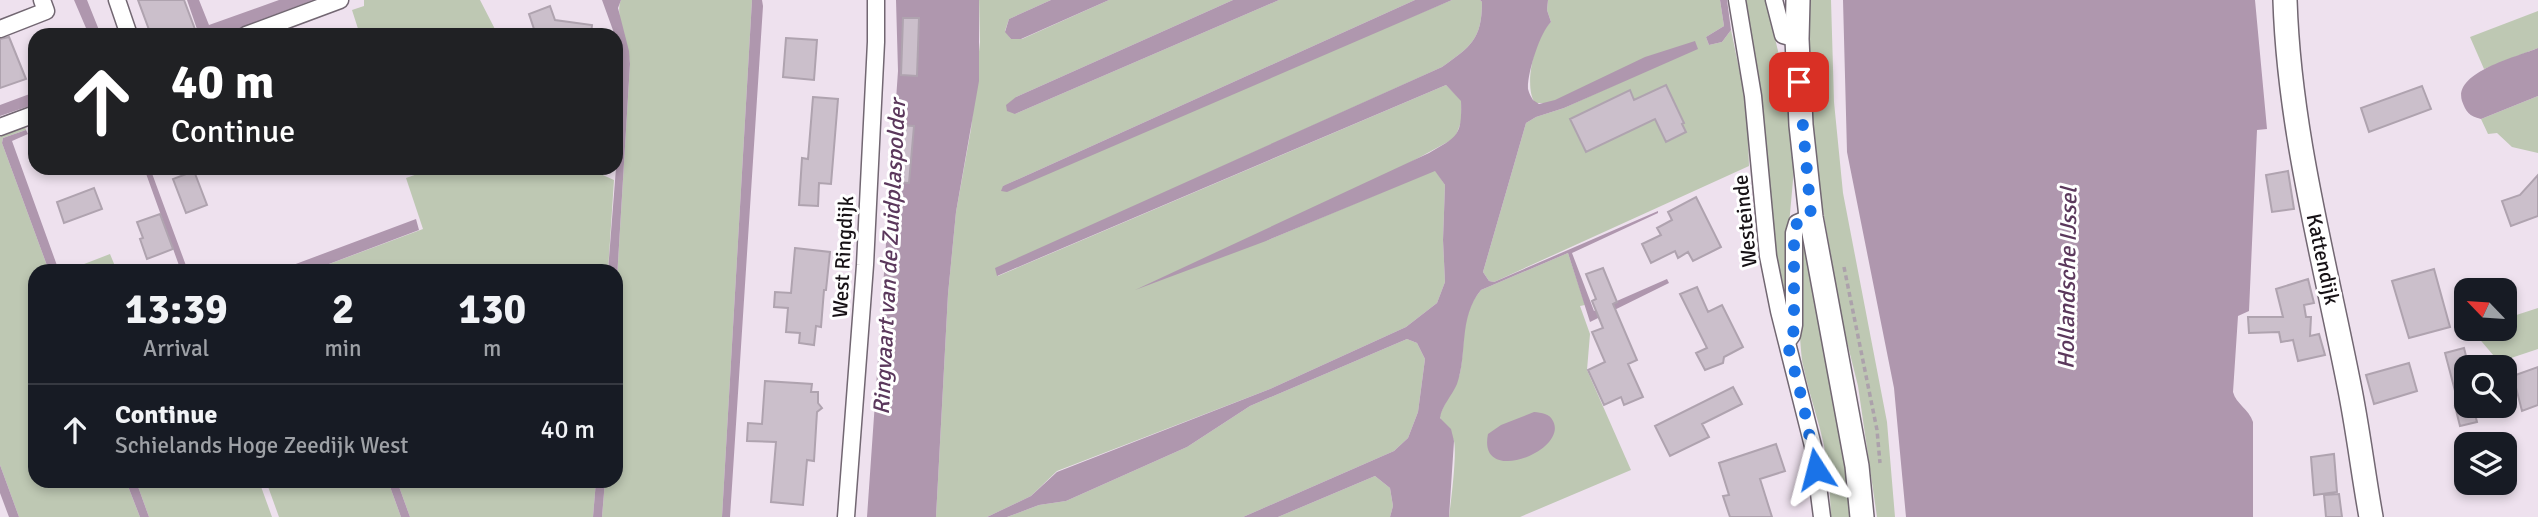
<!DOCTYPE html>
<html lang="en">
<head>
<meta charset="utf-8">
<style>
  body { margin:0; font-family:Signika,sans-serif; background:#20242c; color:#f1f3f6; height:100vh; display:flex; flex-direction:column; font-size:26px; white-space:nowrap }
  * { box-sizing:border-box; margin:0 }
  p { font-size:23px; color:#9ea1a6 }
  .icon { flex:none; width:38px; height:38px; fill:none; stroke:currentColor; stroke-width:2; stroke-linecap:round; stroke-linejoin:round }
  .map { position:relative; flex:1; overflow:hidden }
  .drawer { position:absolute; left:28px; top:264px; width:595px; height:224px; display:flex; flex-direction:column; background:#171b24; border-radius:21px; box-shadow:0 4px 10px #0003 }
  .drawer>* { flex:none }
  .top-card { position:absolute; left:28px; top:28px; width:595px; height:147px; border-radius:21px; box-shadow:0 4px 10px #0003; background:#202124; color:#fff; overflow:hidden }
  .needle { width:46px; rotate:295deg }
  .fabs { position:absolute; left:2454px; top:278px; display:grid; gap:14px }
  .fabs a { display:grid; place-items:center; width:63px; height:63px; border-radius:14px; background:#171b24; box-shadow:0 4px 10px #0003; font-size:35px }
  .pin { position:absolute; display:grid; place-items:center; width:60px; height:60px; color:#fff; margin:-30px; border-radius:14px; box-shadow:0 4px 10px #0006 }
  .me { position:absolute; width:77px; margin:-38px; rotate:351deg; stroke-linejoin:round; filter:drop-shadow(0 0 5px #0008) }
  .turn { display:flex; align-items:center; gap:24px; height:147px; padding:0 28px; font-size:32px }
  .turn .icon { width:91px; height:91px; stroke-width:2.5 }
  .turn b { display:block; font-size:49px; line-height:60px }
  .eta { display:flex; justify-content:space-evenly; align-items:center; height:119px; text-align:center }
  .eta b { font-size:42px; font-weight:700; line-height:49px }
  ul { padding:0; list-style:none }
  li { display:flex; align-items:center; gap:21px; height:91px; padding:0 28px; border-top:2px solid #363941 }
  li div { flex:1 }
  li b { display:block; font-size:26px }
  li em { font-style:normal }
  .map>svg:first-child { display:block }
</style>
</head>
<body>
<div class="map">
<svg width="2538" height="517" viewBox="0 0 2538 517">
  <rect width="100%" height="100%" fill="#eee1ee"/>
  <path fill="#bec8b3" d="M364 0H480L498 35H360L352 10 364 6Z
    M621 0H752L722 517H602L605 481H616V295L630 64C629 45 614 15 621 0Z
    M979 0H1051L1009 19 1005 31 1011 39H1022L1109 0H1233L1016 97 1015 114 1279 0H1415L1003 186 1452 0H1480L1482 2C1482 40 1470 47 1442 67L996 269 998 276 1446 85 1461 100V122L1455 138 1266 241 1435 170 1445 185 1443 240 1445 282 1437 303 1406 327 1270 389 1057 471 1031 496 987 517H936L948 294 956 212 971 129 980 42Z
    M1548 0H1720L1724 26 1706 37 1709 45 1722 42 1731 30 1753 136 1748 140 1749 166 1494 282 1489 281 1483 272 1526 123 1536 117 1564 108 1652 68 1549 103H1535C1523 86 1535 35 1551 22L1547 10Z
    M1741 0H1766L1790 102 1794 169 1788 236 1789 328 1775 258 1772 209Z
    M1808 0H1831L1834 102 1843 193 1887 422 1895 517H1877L1858 386 1844 330 1819 188 1812 126Z
    M2538 11V48L2484 69 2470 37Z
    M2538 96V153L2512 147 2497 133 2488 134 2481 119Z
    M24 124 26 130 3 138 2 143 49 271H35V481H126L140 517H19L0 465V137L10 129Z
    M425 168H587L614 180 608 271H320L321 267 423 229 406 178 426 171Z
    M1804 238 1856 517H1831C1830 501 1830 485 1828 469 1824 433 1810 400 1803 365 1799 347 1795 249 1804 238Z
    M1568 253 1585 305 1580 306 1590 334 1587 370 1631 470 1520 517H1449C1451 501 1457 454 1454 441 1451 433 1441 426 1440 417 1439 412 1457 384 1460 373 1466 344 1459 316 1481 290Z
    M110 254 117 271H66Z
    M2538 308V349L2499 362 2471 329H2504V319Z
    M1407 339 1417 343 1425 359 1418 412 1408 438 1394 451 1243 517H1007L1039 505 1066 501 1187 447 1250 406Z
    M1375 476 1390 488 1393 506 1390 517H1278Z
    M136 481H259L272 517H149Z
    M266 481H388L401 517H279Z
    M397 481H596L593 517H410Z"/>
  <path fill="#af97ae" d="M74 0H87L101 35H89Z
    M187 0H199L209 25 279 0H313L222 35H190L198 32Z
    M602 0H621L618 8 629 51 630 64 616 295V271H608L616 168V78L622 55Z
    M752 0H762L763 6 730 517H722Z
    M896 0H979V81L956 212 948 294 936 517H867L898 71Z
    M1051 0H1109L1021 39H1011L1005 32 1009 19Z
    M1233 0H1279L1015 114 1007 111 1006 105 1016 97Z
    M1415 0H1452L1007 192 1001 191 1003 186Z
    M1480 0H1548L1547 10 1551 22C1540 32 1527 74 1528 89 1529 93 1531 97 1533 100L1539 104 1555 100 1645 57 1695 41 1698 49 1564 108 1536 117 1526 123 1483 272 1489 281 1494 282 1658 211V213L1572 253 1594 311 1667 279 1669 283 1590 322 1568 253 1481 290C1458 318 1468 353 1457 384 1452 396 1442 405 1440 418L1451 429 1454 441 1449 517H1390L1393 506 1390 488 1375 476 1278 517H1243L1394 451 1408 438 1418 412 1425 359 1417 343 1407 339 1250 406 1187 447 1066 501 1039 505 1007 517H987L1031 496 1057 472 1270 389 1406 327 1437 303 1445 282 1443 240 1445 185 1435 171 1266 241 1135 290 1429 153C1458 136 1462 136 1461 101L1446 85 997 276 995 268 1442 67C1470 47 1482 40 1482 2Z
    M1720 0H1727L1731 30 1722 42 1709 45 1706 37 1724 26Z
    M1843 0H2255L2267 129 2257 130 2249 311 2238 316 2233 392C2236 404 2249 409 2253 422V517H1906L1894 388 1847 152Z
    M2538 48V96L2481 119C2469 116 2466 112 2462 101 2453 72 2517 57 2538 48Z
    M35 92V104L0 116V105Z
    M26 130 28 134 12 141 59 271H49L2 143 3 138Z
    M144 168H150L188 271H181Z
    M416 219 419 230 321 267 320 271H277Z
    M1534 412C1542 413 1549 413 1553 421 1569 451 1477 487 1488 434L1501 425Z
    M0 465 19 517H9L0 493Z
    M126 481H136L149 517H140Z
    M388 481H397L410 517H401Z
    M596 481H605L602 517H593Z"/>
  <path fill="#cbbfcb" stroke="#afa3af" stroke-width="2" d="M138 0H184L196 32 187 35H151Z
    M550 6 555 20 592 25 591 35H536L529 14Z
    M903 18H919L917 76 901 75Z
    M9 37 26 79 0 88V39Z
    M786 38 817 40 814 80 783 77Z
    M1666 85 1684 123 1682 124 1686 132 1666 142 1655 119 1586 152 1570 119 1630 90 1634 100Z
    M2422 86 2431 109 2369 132 2361 108Z
    M813 97 838 99 831 184 819 183 818 206 799 205 802 158 808 159Z
    M896 125 914 126 909 183 891 182Z
    M194 171 207 205 186 213 173 179Z
    M2288 171 2294 209 2272 212 2266 175Z
    M2538 175V216L2511 226 2502 201 2520 195Z
    M94 188 102 209 64 223 57 202Z
    M1696 197 1721 247 1693 261 1688 252 1678 258 1675 251 1651 263 1642 244 1661 235 1657 228 1672 220 1668 212Z
    M160 214 173 249 147 259 140 239 143 238 137 222Z
    M795 248 830 252 826 290H824L821 327 816 326 814 345 799 343 800 333 786 332 788 308 774 307 775 292 791 293Z
    M1603 268 1617 302 1613 304 1637 360 1628 364 1643 397 1624 405 1621 397 1604 405 1588 370 1605 362 1592 332 1603 328 1592 301 1596 299 1586 274Z
    M2434 269 2450 327 2409 338 2392 281Z
    M2308 279 2314 303 2304 305 2306 317H2311L2310 336 2319 334 2325 355 2298 361 2293 340 2281 342 2279 332 2249 333 2248 317H2283L2276 289Z
    M1697 287 1708 312 1722 305 1743 347 1724 357 1723 363 1705 370 1696 353 1707 348 1680 294Z
    M2464 348 2469 368H2466V406H2473L2477 422 2460 426 2455 406H2459L2445 353Z
    M2409 363 2417 391 2374 404 2366 375Z
    M2538 367V405L2522 411 2513 376Z
    M765 381 812 384 811 392H818V403L822 408 817 412 814 461 807 460 803 505 771 502 776 442 747 441 748 423 762 424Z
    M1733 387 1742 404 1702 424 1709 437 1670 456 1655 426Z
    M1776 444 1785 471 1760 479 1772 517H1730L1723 496 1729 495 1719 463Z
    M2334 454 2337 492 2314 495 2311 457Z
    M2339 494 2342 517H2326L2324 495Z"/>
  <g fill="none" stroke-linecap="round" stroke-linejoin="round">
    <defs>
      <path id="street" d="M117 0 129 35
        M1737 0 1753 96 1768 256 1779 311 1813 446 1822 517
        M1774 0 1783 35 1797 39
        M0 29 46 11 42 0
        M246 35 340 0
        M0 127 35 114
        M1787 342 1792 335 1794 325V233L1797 223 1811 217
        M846 517 865 265 876 42V0"/>
      <path id="secondary" d="M1798 0 1797 39 1801 125 1811 217 1857 466 1862 517
        M2285 0C2289 130 2324 258 2349 385 2358 429 2363 473 2371 517"/>
    </defs>
    <use href="#street" stroke="#726772" stroke-width="19"/>
    <use href="#secondary" stroke="#726772" stroke-width="26"/>
    <path stroke="#aca1ab" stroke-width="3.5" stroke-dasharray="5 3.5" stroke-linecap="butt" d="M1844 267 1877 430 1880 463"/>
    <use href="#street" stroke="#fff" stroke-width="16"/>
    <use href="#secondary" stroke="#fff" stroke-width="23"/>
  </g>
  <g fill="none" stroke-linecap="round" stroke-linejoin="round">
    <path stroke="#1a73e8" stroke-width="12" stroke-dasharray="0 21.6" d="M1799 82 1811 216 1797 223 1794 233V325L1793 335 1787 342 1803 403 1816 469"/>
  </g>
  <g text-anchor="middle" stroke-width="6" stroke-linejoin="round" paint-order="stroke">
    <g font-size="21" fill="#171216" stroke="#fff">
      <text transform="translate(1745 221) rotate(-96)" y="7">Westeinde</text>
      <text transform="translate(843 257) rotate(-87)" y="7">West Ringdijk</text>
      <text transform="translate(2323 259) rotate(78)" y="7">Kattendijk</text>
    </g>
    <g font-size="23" font-style="italic" fill="#5b385c" stroke="#fff">
      <text transform="translate(889 257) rotate(-87)" y="8">Ringvaart van de Zuidplaspolder</text>
      <text transform="translate(2067 278) rotate(-89)" y="8">Hollandsche IJssel</text>
    </g>
  </g>
</svg>
<div class="fabs">
<a><svg class="needle" viewBox="-14 -14 28 28"><path d="M0-13l5 13h-10z" fill="#e53935"/><path d="M0 13l5-13h-10z" fill="#9ea1a6"/></svg></a>
<a><svg class="icon" aria-label="search" viewBox="0 0 24 24"><circle cx="10" cy="10" r="6"/><path d="M15 15l6 6"/></svg></a>
<a><svg class="icon" aria-label="layers" viewBox="0 0 24 24"><path d="M12 4l9 5-9 5-9-5zM3 14l9 5 9-5"/></svg></a>
</div>
<div class="pin" style="left:1799px;top:82px;background:#d93025"><svg class="icon" aria-label="arrive" viewBox="0 0 24 24"><path d="M6 21V4h12l-3 4 3 4H6"/></svg></div>
<svg class="me" style="left:1816px;top:469px" viewBox="-20 -20 40 40"><path d="M0-17L14 15 0 8-14 15z" fill="#1a73e8" stroke="#fff" stroke-width="4"/></svg>
<div class="top-card">
<div class="turn"><svg class="icon" aria-label="ahead" viewBox="0 0 24 24"><path d="M12 20V5M6 11l6-6 6 6"/></svg><div><b>40 m</b>Continue</div></div>
</div>
<section class="drawer">
<div class="eta">
<div><b>13:39</b><p>Arrival</p></div>
<div><b>2</b><p>min</p></div>
<div><b>130</b><p>m</p></div>
</div>
<ul>
<li><svg class="icon" aria-label="ahead" viewBox="0 0 24 24"><path d="M12 20V5M6 11l6-6 6 6"/></svg><div><b>Continue</b><p>Schielands Hoge Zeedijk West</p></div><em>40 m</em></li>
</ul>
</section>
</div>
</body>
</html>
